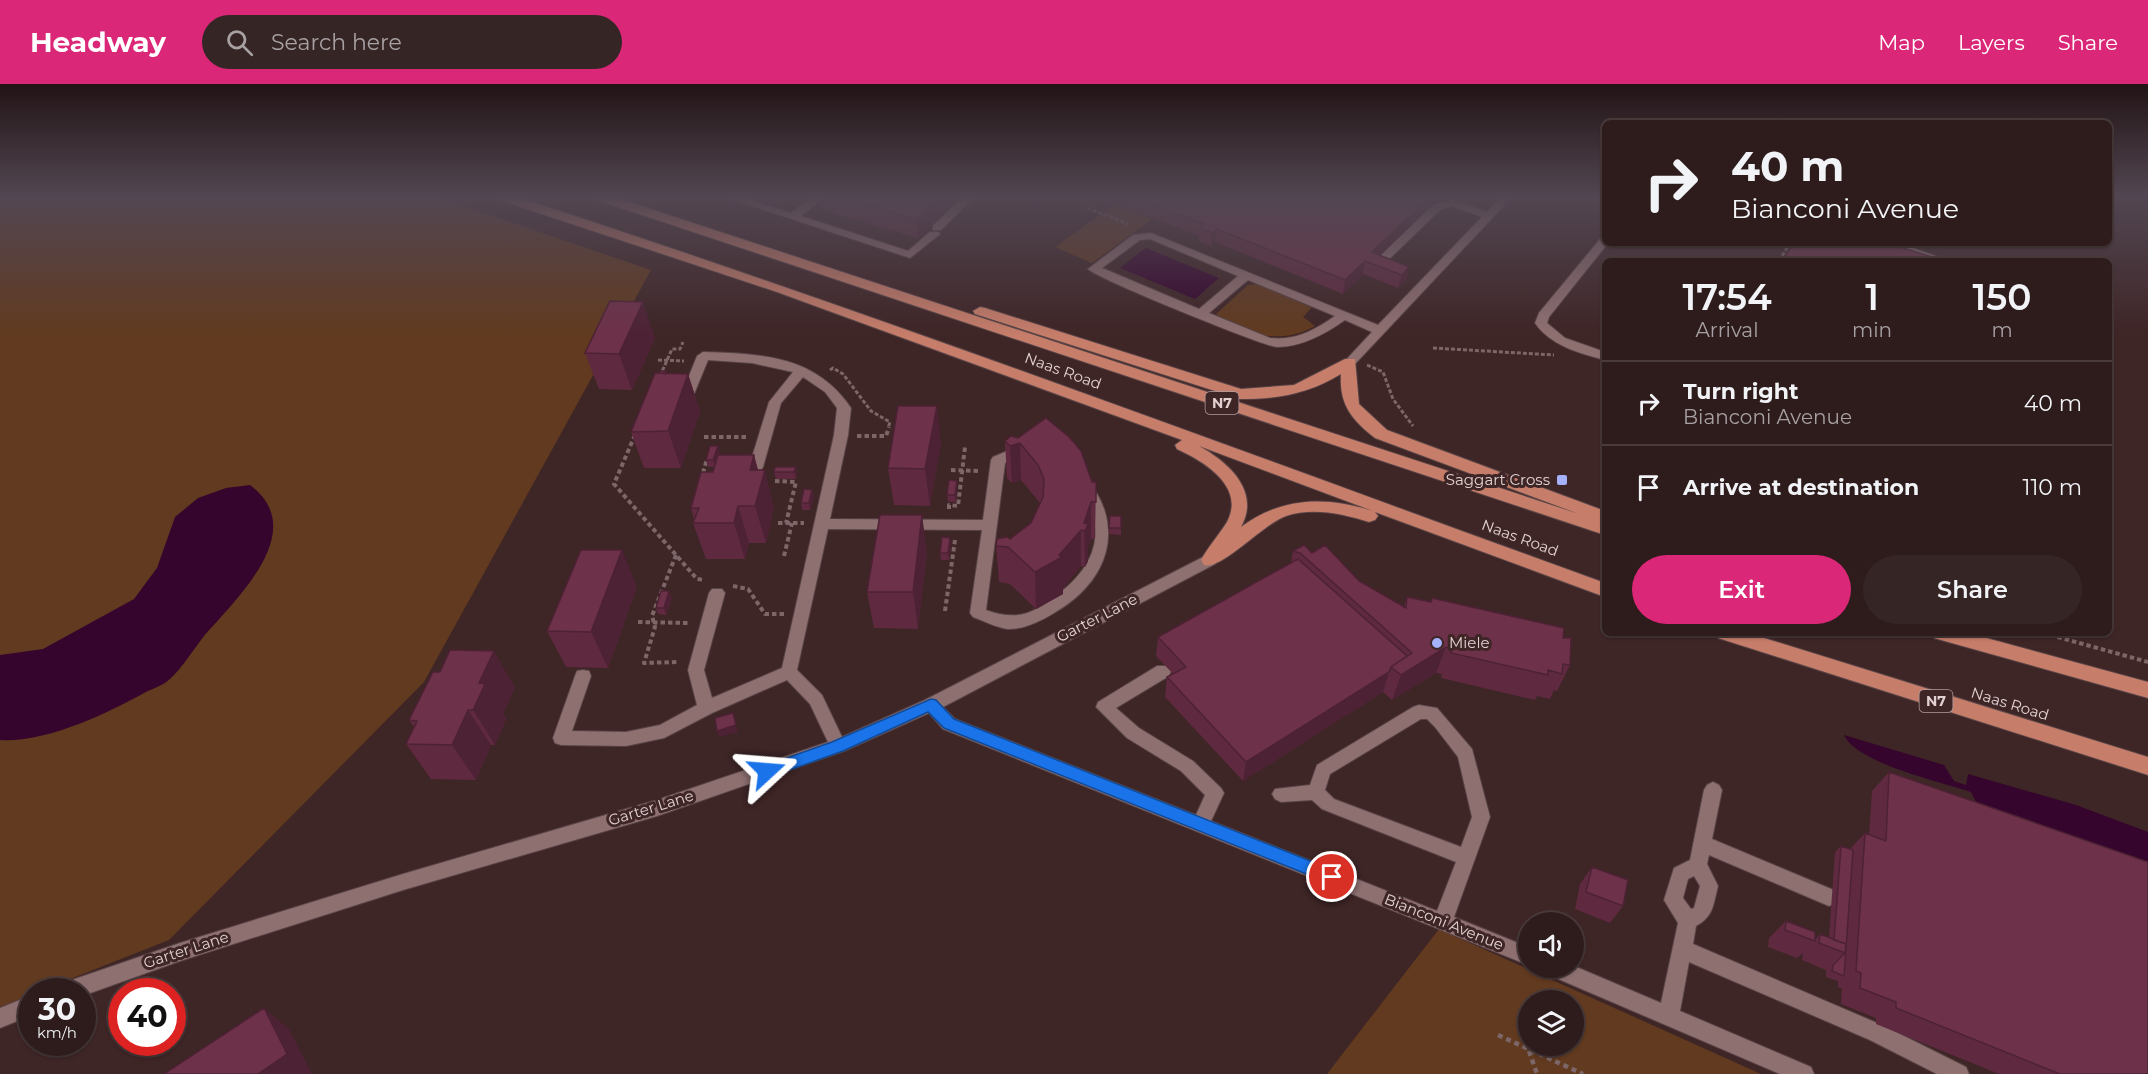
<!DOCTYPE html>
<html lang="en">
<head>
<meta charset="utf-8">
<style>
  body { margin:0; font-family:Montserrat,sans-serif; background:#362525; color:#f1f3f6; height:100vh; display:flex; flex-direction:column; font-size:22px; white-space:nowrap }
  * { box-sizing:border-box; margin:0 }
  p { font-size:20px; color:#a7a1a3 }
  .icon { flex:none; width:33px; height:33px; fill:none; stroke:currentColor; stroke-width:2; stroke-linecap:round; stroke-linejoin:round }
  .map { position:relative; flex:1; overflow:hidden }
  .drawer { position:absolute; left:1602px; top:174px; width:510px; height:378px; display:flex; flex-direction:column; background:#2e1c1c; border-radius:9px; box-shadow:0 2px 4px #0004,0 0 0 2px #493a3b }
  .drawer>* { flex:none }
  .guide { position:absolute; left:1602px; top:36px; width:510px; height:126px; border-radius:9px; box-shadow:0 2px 4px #0004,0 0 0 2px #493a3b; background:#2e1c1c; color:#f1f3f6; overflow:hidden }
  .buttons { position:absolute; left:1518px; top:828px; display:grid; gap:12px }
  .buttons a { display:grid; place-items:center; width:66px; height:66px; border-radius:50%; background:#2e1c1c; box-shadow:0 2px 4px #0004,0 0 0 2px #493a3b; font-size:30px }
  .speed { position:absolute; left:18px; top:894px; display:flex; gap:12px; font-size:30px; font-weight:700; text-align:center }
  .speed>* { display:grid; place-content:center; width:78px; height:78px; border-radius:50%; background:#2e1c1c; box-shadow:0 2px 4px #0004,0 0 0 2px #493a3b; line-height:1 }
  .speed small { font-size:15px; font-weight:400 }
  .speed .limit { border:9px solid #d22; background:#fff; color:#111 }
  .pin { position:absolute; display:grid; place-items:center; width:51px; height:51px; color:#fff; margin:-26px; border:3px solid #fff; border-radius:50%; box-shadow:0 2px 6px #0007 }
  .me { position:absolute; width:66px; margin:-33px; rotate:71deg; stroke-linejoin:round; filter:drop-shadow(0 0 4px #0008) }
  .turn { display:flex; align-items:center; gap:21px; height:126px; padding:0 30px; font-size:27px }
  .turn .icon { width:78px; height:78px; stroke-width:2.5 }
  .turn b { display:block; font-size:42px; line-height:51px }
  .eta { display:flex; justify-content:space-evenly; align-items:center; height:102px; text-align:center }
  .eta b { font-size:36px; font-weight:600; line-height:42px }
  .button { display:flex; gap:12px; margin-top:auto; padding:12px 30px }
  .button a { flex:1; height:69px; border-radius:36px; background:#db2777; color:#fff; font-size:24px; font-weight:600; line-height:69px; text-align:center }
  .button a+a { background:#362525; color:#f1f3f6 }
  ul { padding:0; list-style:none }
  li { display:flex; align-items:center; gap:18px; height:84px; padding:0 30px; border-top:2px solid #493a3b }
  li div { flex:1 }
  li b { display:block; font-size:22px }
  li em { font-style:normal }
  header { display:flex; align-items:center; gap:36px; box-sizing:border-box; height:84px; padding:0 30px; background:#db2777; color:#fff }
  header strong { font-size:28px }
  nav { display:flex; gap:33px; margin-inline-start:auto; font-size:21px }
  .search { width:420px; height:54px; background:#362525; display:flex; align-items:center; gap:15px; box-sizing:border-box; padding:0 21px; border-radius:33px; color:#a7a1a3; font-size:22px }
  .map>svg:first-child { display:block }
</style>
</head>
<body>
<header>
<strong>Headway</strong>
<div class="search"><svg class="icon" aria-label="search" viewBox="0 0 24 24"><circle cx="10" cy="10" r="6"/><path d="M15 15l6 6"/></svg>Search here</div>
<nav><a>Map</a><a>Layers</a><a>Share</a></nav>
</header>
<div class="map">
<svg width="2148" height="990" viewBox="0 0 2148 990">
  <rect width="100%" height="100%" fill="#3e2526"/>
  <path fill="#613a1f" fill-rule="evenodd" d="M0 113H437L651 186 424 598 169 856 40 907 32 908 31 911 0 923Z
    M1114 121 1152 135 1092 179 1055 163Z
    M1256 200 1312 223 1303 233 1315 242C1282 261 1246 252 1216 230L1248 201Z
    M1439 845 1761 990H1327ZM1528 916H1574V962H1528Z"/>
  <path fill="#35052d" d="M1146 164 1219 194 1195 215 1120 184Z
    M250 401C311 446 236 515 204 552 193 566 183 583 170 595 164 601 154 604 146 608 106 630 46 659 0 656V571L43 565 134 515 157 484 175 433 198 414 226 404Z
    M1844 651 1944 681 1954 697 1966 701 1968 690 2076 721 2148 748V783L1980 725 1971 708C1941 698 1856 679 1844 651Z"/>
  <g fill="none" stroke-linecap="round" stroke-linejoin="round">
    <defs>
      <path id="minor" d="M725 113H740L791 129 812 113H824L801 132 908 167 930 148H938L940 150 910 174Z
        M963 113H974L941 146H933V142Z
        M1501 113H1512L1354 281 1350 282 1344 278 1372 248 1345 236C1325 250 1302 263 1277 263 1263 262 1098 195 1088 185L1133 151 1151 149 1378 241 1482 133 1452 122 1441 125 1386 178H1378V174L1433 121 1453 116 1487 128ZM1150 155 1238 192 1199 225 1102 184 1140 156ZM1248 196 1335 232C1315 246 1295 257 1270 254L1209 229Z
        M1605 153V159H1608L1549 233 1547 239 1565 254 1605 268V276C1579 269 1551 262 1535 239L1539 229 1601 154Z
        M1882 159H1899L1949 177H1932Z
        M703 268C762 270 815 271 851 324L848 351 830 435 983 436 991 376 993 373 1026 359C1117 385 1141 479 1054 529 1041 537 1023 546 1007 545 995 543 984 537 973 533L970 529 982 446 828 445 797 586 822 611 842 653 925 616 1205 472H1215L1217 476 1215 480 943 623 955 635 1196 731 1205 711 1181 687 1127 654 1096 623 1098 618 1157 582H1169L1171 587 1169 592 1116 624 1139 644 1193 677 1221 704 1224 709 1211 737 1437 827 1456 778 1322 725 1312 716 1281 718 1275 715 1272 710 1275 705 1310 701 1317 681 1413 623 1419 621 1437 624 1472 665 1490 733 1454 833 1528 863V881L943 645 929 629 844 667 657 732 403 806 180 877 82 912V908H56L59 901 66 898 180 859 403 790 657 716 828 658 810 620 787 596 712 629 664 654 626 662 561 661 555 659 553 654 575 592 577 587 583 586 589 587 591 592 572 647 626 648 660 641 697 621 688 586 709 509 712 505H722L725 509 704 586 712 614 782 584 834 351 837 324 825 308 803 293 781 319 763 383 761 386H751L749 383 769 318 793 288 752 279 708 276 692 315H682L681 312 697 272ZM1026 369C1090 398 1126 456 1061 508 1035 529 1018 538 986 526L1005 379ZM1421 635H1427L1435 643 1458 673 1472 733 1461 763 1334 715 1325 706 1330 690Z
        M1713 698 1719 701 1722 706 1712 755 1836 807 1838 813 1836 819 1829 822 1709 771 1707 780 1718 802C1713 821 1714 832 1696 842L1693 860 1884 942 1966 983 1969 990H1937L1870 956 1689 878 1680 927 1811 983 1814 990H1780L1549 891 1546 884 1574 882 1661 919 1678 839 1664 816 1674 784 1690 776 1704 706 1707 701ZM1694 792 1700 802 1694 824 1691 825 1683 814 1688 795Z
        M32 911V931L0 944V924Z"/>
      <path id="highway" d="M499 113H517C883 232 1243 368 1605 499V513L1375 428 1378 432 1375 436 1369 438C1343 430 1313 423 1286 432 1264 439 1222 486 1204 481L1201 476C1208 463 1219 451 1227 438 1246 402 1203 377 1177 365L1175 361 1182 356 777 208 500 116ZM1199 362 1373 427C1325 412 1282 413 1241 443 1261 407 1228 378 1199 362Z
        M596 113H614L1579 430 1375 354C1352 336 1339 321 1341 290 1308 310 1278 315 1240 315L975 230 973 227 980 223 985 224 1241 305 1294 301 1345 275H1355L1359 320 1387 346 1605 427V435L1600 437 1605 439V451L597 116Z
        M1716 549H1748L2148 673V691L1718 554Z
        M1932 549H1968L2148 598V614L1941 556 1934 554Z"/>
    </defs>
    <use href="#minor" stroke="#594446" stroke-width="2"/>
    <use href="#highway" stroke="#594446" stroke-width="2"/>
    <path stroke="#7c6667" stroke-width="3" stroke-dasharray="4 2" stroke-linecap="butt" d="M1087 124 1128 140
      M1779 177 1790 159
      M1433 264 1554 271
      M658 276 684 277
      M1367 281 1383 288 1393 315 1413 342
      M830 286 833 284 843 290 871 327 890 338 888 344
      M660 292 672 265H680L683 258"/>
    <path stroke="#7c6667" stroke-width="4" stroke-dasharray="4.5 3" stroke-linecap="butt" d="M635 351 614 400 697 495 705 496
      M857 352H886L889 343
      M704 353H748
      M951 386 980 387
      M703 389 707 375
      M775 397 796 398 786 439
      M949 425V421L958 422 965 363
      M778 439H804
      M676 471 652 532 655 543 644 579 678 578
      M784 472 792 439
      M733 502 748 505 765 530H784
      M945 527 955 456
      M638 538 689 539
      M2043 549 2148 578"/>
    <path stroke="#7c6667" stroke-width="4.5" stroke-dasharray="5 4" stroke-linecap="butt" d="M1498 951 1583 990
      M1529 967 1537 990"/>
    <use href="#minor" fill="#8f7071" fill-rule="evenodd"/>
    <use href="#highway" fill="#c67d6a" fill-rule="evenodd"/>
  </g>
  <path fill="#5f2a40" d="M779 113H805L801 116Z
    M819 113H950L951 123 918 154 821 126Z
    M1025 113H1040L1033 118 1025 114Z
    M1098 113H1441L1380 171 1409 183 1406 196 1398 204 1363 190 1343 210 1215 158 1211 162 1199 157V152Z
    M655 254 632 306 599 305 585 269Z
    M667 290H688L700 327 681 384H644L631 348Z
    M1011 352 1092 398H1096L1095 455H1091L1088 463V477L1085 483 1081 482 1063 504V510L1036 525 1010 500 999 498 996 462 1010 455 1031 439 1040 419 1021 396 1012 399 1007 394 1005 357Z
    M941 358 930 422 894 421 888 384Z
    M720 369 719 371H754L758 386 774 423 766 459H749L745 475H706L693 439 694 436 691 424 713 388 714 383H708L706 376Z
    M796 383 797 390 796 395H776L774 388Z
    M957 397V403L956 418H948L947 411Z
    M812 406 814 412 810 426H802L801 419Z
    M1110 432H1121V451L1109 450Z
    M950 454 951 460 949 476H941L940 469Z
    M1293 467 1312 469 1404 523 1407 513 1563 554 1570 581 1557 607 1554 606 1550 615 1537 612 1535 616 1441 594 1442 590 1436 589 1392 616 1383 608 1243 697 1165 613 1167 593 1173 590 1156 572 1158 553 1291 479Z
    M927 468 918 545 874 544 867 508Z
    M637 503 608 584 566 583 547 547Z
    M672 514 666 531 658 530 656 524Z
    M440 588 515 603 503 630 506 635 495 661H491L476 696 431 695 406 660 414 643 409 636Z
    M1889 688 2148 990H1999L1876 940V934L1841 920 1842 905 1838 903V897L1826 893V886L1802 876 1803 869 1797 874 1768 863 1769 854 1786 837 1815 856 1820 850 1829 854 1835 768 1841 762 1850 765 1865 749 1869 751 1872 707Z
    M1592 783 1623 822 1610 839 1575 825 1580 800Z"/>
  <path fill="#4d2234" d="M939 113H950L951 123 918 154 916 135Z
    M1033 113H1040L1033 118Z
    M1430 113H1441L1372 179V168Z
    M1217 145 1215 158 1211 162 1212 149Z
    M1365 177 1363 190 1343 210 1345 196Z
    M1409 183 1406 196 1398 204 1402 191Z
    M643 218 655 254 632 306 619 270Z
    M688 290 700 327 681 384 668 347Z
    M937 322 941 358 930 422 925 385Z
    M1020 359 1021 396 1012 399 1010 362Z
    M718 362 720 369 715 383 713 376Z
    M754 371 761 399 765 386 774 423 766 459 755 422 750 386Z
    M796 383 797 390 796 395 794 388Z
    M957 397V403L956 418 955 411Z
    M812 406 814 412 810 426 809 419Z
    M1091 418V455L1088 463V477L1085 483 1084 439Z
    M738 422 749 459 745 475 734 439Z
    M922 431 927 468 918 545 913 508Z
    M1081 446V482L1063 504V510L1036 525 1035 488 1059 471Z
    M950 454 951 460 949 476 948 469Z
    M622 466 637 503 608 584 591 548Z
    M669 507 672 514 666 531 664 524Z
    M1446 563 1436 589 1392 616 1401 591Z
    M494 567 515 603 503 630 506 635 495 661 473 626 479 599Z
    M1389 588 1383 608 1243 697 1246 678Z
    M468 626 491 661 476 696 452 661Z
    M733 629 738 648 719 653 717 647Z
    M264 924 289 945 312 990H258Z"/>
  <path fill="#6e314a" stroke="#4d2234" stroke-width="1.5" d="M840 113H939L916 135Z
    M1132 113H1430L1372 168 1409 183 1402 191 1365 177 1345 196 1217 145 1212 149 1200 144 1205 140Z
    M1794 159H1887L1945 177H1782Z
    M610 217 643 218 619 270 585 269Z
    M660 287H666V290L659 289Z
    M655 289 688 290 668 347 631 348Z
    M898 322H937L925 385 888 384Z
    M1046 334 1069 353 1081 367 1092 398H1096V418H1091L1084 439 1088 440 1085 447 1081 446 1059 471 1062 473 1035 488 1008 463 996 462 997 455 1007 453 1010 455 1031 439 1043 413 1044 395 1038 381 1020 359 1010 362 1005 357 1011 352 1018 354Z
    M710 362H718L713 376H706Z
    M718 371H754L750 386H765L755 422H738L734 439H693L699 424H691L701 388H713Z
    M775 383H796L794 388H774Z
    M949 396 957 397 955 411H947Z
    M804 405 812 406 809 419H801Z
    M880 431H922L913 508H867Z
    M1110 432H1121V444H1109Z
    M942 453 950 454 948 469H940Z
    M1304 461 1312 469 1325 461 1359 497 1406 524 1407 513 1431 518 1432 514 1564 544 1563 554H1571L1570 581 1563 580 1562 590 1548 586V591L1451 569V565L1446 563 1401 591 1391 583 1412 569 1300 469 1293 467Z
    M581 466H622L591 548 547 547Z
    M1298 475 1407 572 1391 583 1389 588 1246 678 1167 593 1186 583 1158 553Z
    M661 507H669L664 524H656Z
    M450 566 494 567 479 599 485 600 473 626H468L452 661 406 660 417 637 409 636 433 588H440Z
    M733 629 736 641 717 647 715 634Z
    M1889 688 2148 778V990H2060L1896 924V918L1860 904 1861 889 1856 887 1865 749 1886 757Z
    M1841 762 1853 766 1844 892 1832 887 1833 881 1845 869 1846 860 1834 856Z
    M1592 783 1628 796 1623 822 1586 808Z
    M1786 837 1815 848V857L1785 846Z
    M1820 850 1846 860 1845 869 1819 859Z
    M264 924 287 970 258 990H164Z"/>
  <linearGradient id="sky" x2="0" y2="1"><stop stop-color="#221415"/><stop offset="0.45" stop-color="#524652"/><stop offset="1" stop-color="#524652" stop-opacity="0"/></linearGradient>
  <rect width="2148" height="251" fill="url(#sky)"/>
  <path fill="#1a73e8" stroke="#114b97" stroke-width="1.5" d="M931 615 936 616 954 635 1338 788 1341 793 1338 798 1332 801 1326 798 944 644 928 628 843 667 767 694 761 692 759 687 761 683 832 658Z"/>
  <g fill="#a6b1fc" stroke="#3e2526" stroke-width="2">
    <rect x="1556" y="390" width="12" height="12" rx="3"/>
    <circle cx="1437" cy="559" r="6"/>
  </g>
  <g text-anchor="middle" stroke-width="6" stroke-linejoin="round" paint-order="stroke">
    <g fill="#3e2526" stroke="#b29d9e" stroke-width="1.5">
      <rect x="1205.5" y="308" width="33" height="22" rx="4.5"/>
      <rect x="1919.5" y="606" width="33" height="22" rx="4.5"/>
    </g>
    <g font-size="14" font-weight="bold" fill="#e3d1d2">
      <text x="1222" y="324">N7</text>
      <text x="1936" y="622">N7</text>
    </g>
    <g font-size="15" fill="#e3d1d2" stroke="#3e2526">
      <text transform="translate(1063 287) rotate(20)" y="5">Naas Road</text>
      <text transform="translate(1520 454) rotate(20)" y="5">Naas Road</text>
      <text transform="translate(1097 534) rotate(-27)" y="5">Garter Lane</text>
      <text transform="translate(2010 620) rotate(17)" y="5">Naas Road</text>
      <text transform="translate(651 724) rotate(-17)" y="5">Garter Lane</text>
      <text transform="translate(1444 838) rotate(22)" y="5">Bianconi Avenue</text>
      <text transform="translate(186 866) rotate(-18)" y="5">Garter Lane</text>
    </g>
    <g font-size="15" fill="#e3d1d2" stroke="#3e2526" text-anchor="end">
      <text x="1550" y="401">Saggart Cross</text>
      <text x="1449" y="564" text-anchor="start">Miele</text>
    </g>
  </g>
</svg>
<div class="buttons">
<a><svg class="icon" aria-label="sound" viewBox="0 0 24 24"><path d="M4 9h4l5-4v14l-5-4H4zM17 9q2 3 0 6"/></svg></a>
<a><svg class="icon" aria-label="layers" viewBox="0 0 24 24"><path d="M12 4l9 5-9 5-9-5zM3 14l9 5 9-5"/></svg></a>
</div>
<div class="speed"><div>30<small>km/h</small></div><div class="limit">40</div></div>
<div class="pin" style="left:1332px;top:793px;background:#d93025"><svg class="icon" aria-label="arrive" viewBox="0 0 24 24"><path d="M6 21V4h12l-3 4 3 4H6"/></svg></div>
<svg class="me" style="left:767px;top:687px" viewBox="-20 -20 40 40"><path d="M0-17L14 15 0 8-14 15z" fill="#1a73e8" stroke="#fff" stroke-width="4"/></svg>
<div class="guide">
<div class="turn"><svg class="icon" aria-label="right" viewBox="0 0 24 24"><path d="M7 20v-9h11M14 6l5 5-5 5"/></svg><div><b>40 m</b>Bianconi Avenue</div></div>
</div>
<section class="drawer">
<div class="eta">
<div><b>17:54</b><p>Arrival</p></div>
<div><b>1</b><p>min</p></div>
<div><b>150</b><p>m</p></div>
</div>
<ul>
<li><svg class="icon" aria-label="right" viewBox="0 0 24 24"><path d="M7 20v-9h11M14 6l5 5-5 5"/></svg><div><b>Turn right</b><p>Bianconi Avenue</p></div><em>40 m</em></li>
<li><svg class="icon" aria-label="arrive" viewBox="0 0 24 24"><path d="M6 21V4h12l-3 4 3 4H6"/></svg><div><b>Arrive at destination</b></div><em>110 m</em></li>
</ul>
<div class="button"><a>Exit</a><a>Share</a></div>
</section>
</div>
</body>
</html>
